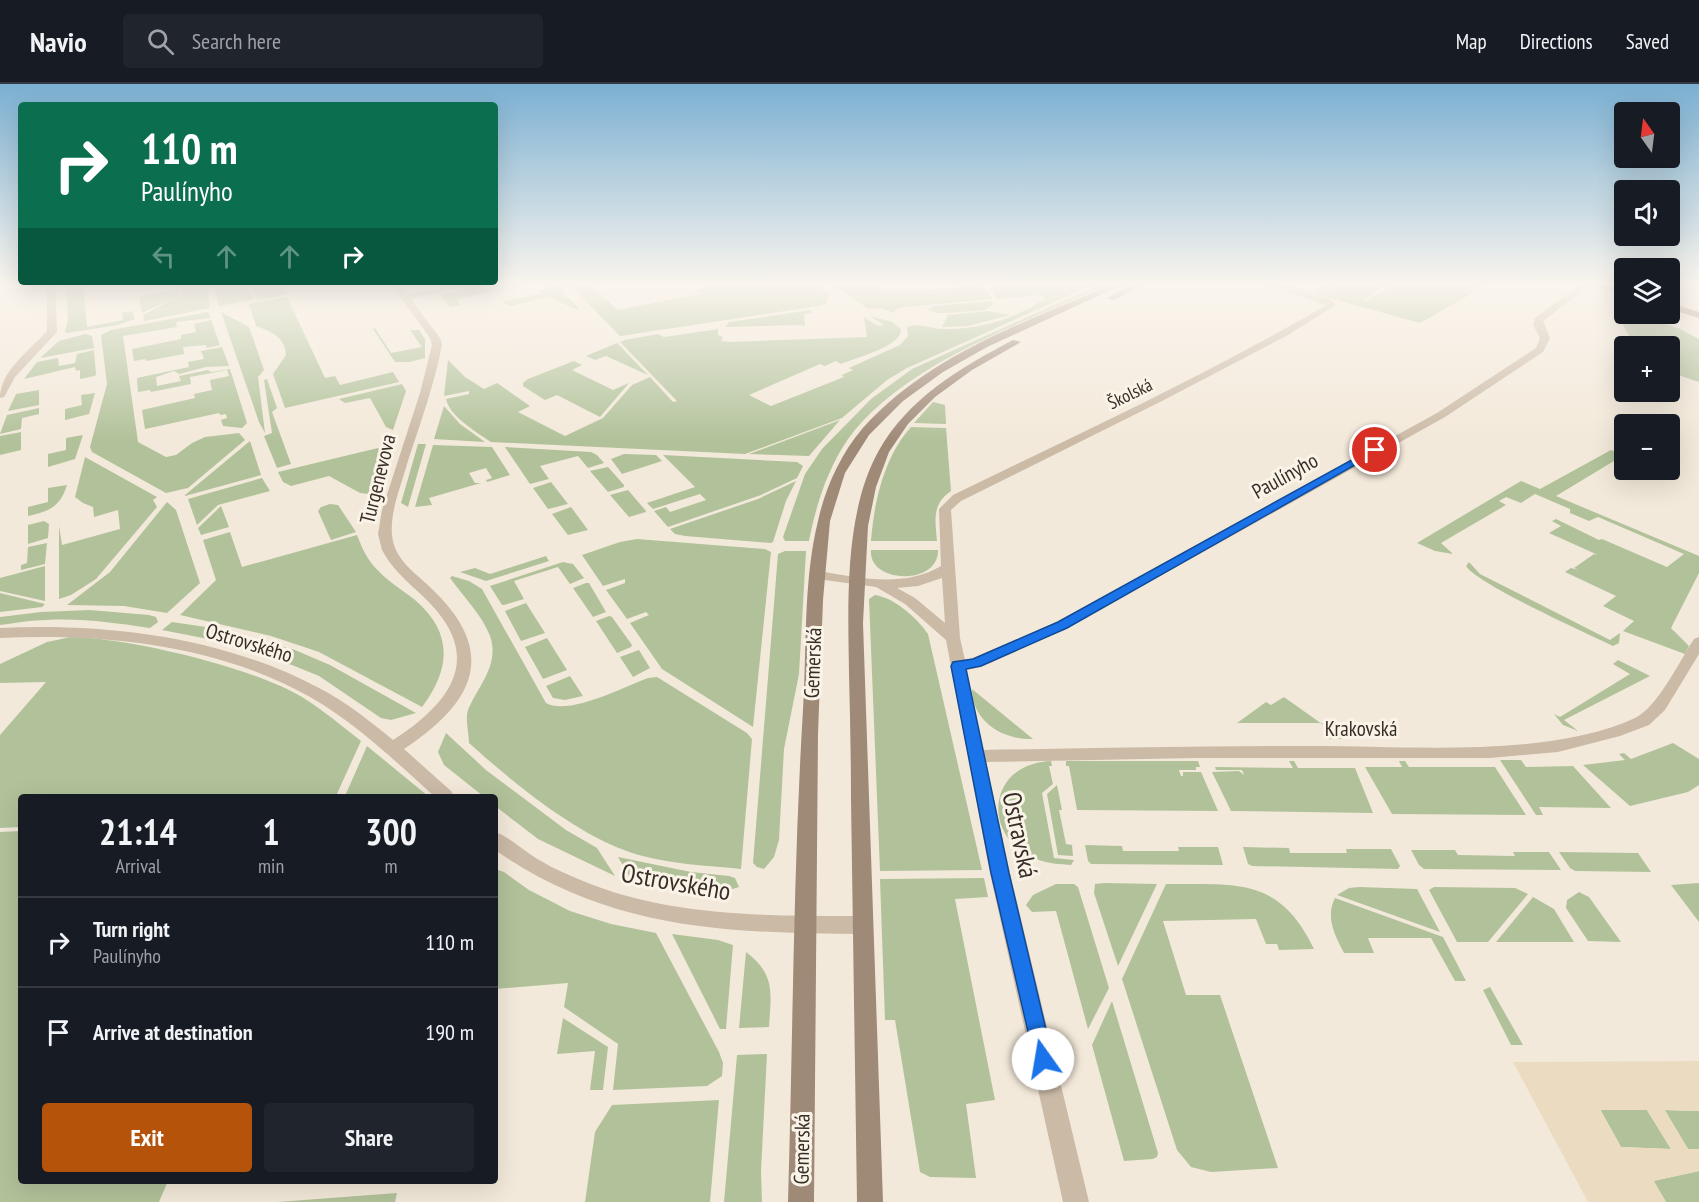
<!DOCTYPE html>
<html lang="en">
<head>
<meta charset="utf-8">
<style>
  body { margin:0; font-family:"PT Sans Narrow",sans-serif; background:#20242c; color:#f1f3f6; height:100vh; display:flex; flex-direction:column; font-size:22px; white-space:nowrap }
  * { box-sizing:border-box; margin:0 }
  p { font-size:20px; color:#9ea1a6 }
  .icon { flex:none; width:33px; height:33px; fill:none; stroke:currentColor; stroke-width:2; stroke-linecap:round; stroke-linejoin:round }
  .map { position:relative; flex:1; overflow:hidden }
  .panel { position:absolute; left:18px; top:710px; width:480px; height:390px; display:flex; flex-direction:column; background:#171b24; border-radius:6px; box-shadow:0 6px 24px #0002 }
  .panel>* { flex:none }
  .hud { position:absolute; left:18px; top:18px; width:480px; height:183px; border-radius:6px; box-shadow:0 6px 24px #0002; background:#0b6e4f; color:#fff; overflow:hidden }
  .needle { width:39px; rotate:346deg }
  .fabs { position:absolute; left:1614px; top:18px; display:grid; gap:12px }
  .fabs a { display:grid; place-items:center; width:66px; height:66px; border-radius:6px; background:#171b24; box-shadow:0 6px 24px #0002; font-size:30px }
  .pin { position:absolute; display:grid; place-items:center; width:51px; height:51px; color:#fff; margin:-26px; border:3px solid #fff; border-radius:50%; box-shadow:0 2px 6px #0007 }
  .me { position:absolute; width:66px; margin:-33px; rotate:347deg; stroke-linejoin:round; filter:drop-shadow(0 0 4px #0008) }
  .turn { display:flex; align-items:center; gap:21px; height:126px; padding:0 24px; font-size:27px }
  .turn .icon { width:78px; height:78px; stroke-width:2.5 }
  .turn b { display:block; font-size:42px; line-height:51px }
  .lanes { display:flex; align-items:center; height:57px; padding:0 24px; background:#0003; justify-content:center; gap:30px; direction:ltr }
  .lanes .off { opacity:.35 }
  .eta { display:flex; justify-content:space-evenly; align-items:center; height:102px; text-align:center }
  .eta b { font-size:36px; font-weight:600; line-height:42px }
  .action { display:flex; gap:12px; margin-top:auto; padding:12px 24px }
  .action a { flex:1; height:69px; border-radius:6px; background:#b45309; color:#fff; font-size:24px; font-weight:600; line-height:69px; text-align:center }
  .action a+a { background:#20242c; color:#f1f3f6 }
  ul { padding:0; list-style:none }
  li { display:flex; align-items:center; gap:18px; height:90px; padding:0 24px; border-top:2px solid #363941 }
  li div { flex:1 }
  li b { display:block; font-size:22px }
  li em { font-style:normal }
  header { display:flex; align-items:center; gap:36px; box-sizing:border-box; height:84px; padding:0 30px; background:#171b24; border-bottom:2px solid #363941 }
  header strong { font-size:28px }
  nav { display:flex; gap:33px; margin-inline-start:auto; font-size:21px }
  .search { width:420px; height:54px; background:#20242c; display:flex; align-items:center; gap:15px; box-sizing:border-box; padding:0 21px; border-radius:6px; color:#9ea1a6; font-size:22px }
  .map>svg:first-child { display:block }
</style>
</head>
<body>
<header>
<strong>Navio</strong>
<div class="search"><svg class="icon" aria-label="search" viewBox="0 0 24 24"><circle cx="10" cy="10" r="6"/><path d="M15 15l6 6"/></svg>Search here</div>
<nav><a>Map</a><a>Directions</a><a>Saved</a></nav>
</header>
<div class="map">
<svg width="1699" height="1118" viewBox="0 0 1699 1118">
  <rect width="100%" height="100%" fill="#f3e9da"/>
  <path fill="#b1c29a" d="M66 200H83L87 243 123 236 122 229 132 227 135 235 118 241 67 249 65 248 68 235Z
    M183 200H206L210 224 144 237 143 231 181 211Z
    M213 200H248L254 215 219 222Z
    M250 200H284L289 210 257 216Z
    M483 200H531L456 215 460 221 450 223 441 211Z
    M544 200H559L566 207 562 208 579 224 576 225 548 213 510 222 502 218 542 209 539 206 548 204Z
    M569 200H589L618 226 700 210 695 206 721 200H816L830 211 825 220 819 222 620 252Z
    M839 200 879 202 881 206 886 207 975 203 986 205 992 215 904 223 896 225 894 229 880 224 869 225 834 202Z
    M1024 200H1094L907 284 887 296 842 334 745 370 491 358C478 349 449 332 446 315L469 310V307L444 312 448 276 465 293 484 305 497 299 530 322 518 328 565 352 603 334 632 301 650 293 673 318 677 317 620 258 625 256 658 250 664 253 718 245V251L723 253 721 257 731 258 867 253 864 233 878 242 884 241 870 232 892 238 901 245C903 262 855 274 841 280L836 277 825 282 820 280 749 311 771 322 844 293 842 291 853 286 849 284 900 261 908 252 907 243C920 238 930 245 943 245 979 246 1016 235 1046 214L1039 211 997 215 990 204Z
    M1101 200H1109C1026 238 902 280 848 355 827 386 816 421 809 457H785L783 453 805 390 822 365 871 315 912 285Z
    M1280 200 1314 208 1326 200H1335L1328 204 1331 206 1340 200H1387L1363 216 1366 217 1395 200H1488L1484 202 1477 201 1470 205 1476 207 1420 239Z
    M179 205 178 210 174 214 142 229 139 213Z
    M287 213 325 294 335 292 340 301 393 288 399 298 285 324 273 290 286 271C285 253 272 248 256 242L249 220Z
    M991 217 994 220 985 226 948 229H938L928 226 934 222Z
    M811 226V229L804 230 805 242 798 241 725 243 729 238Z
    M987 227 1010 231 968 242 942 243 948 231Z
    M208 228 211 234 176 238 177 243 123 252 138 358 166 373 176 371 192 359 205 353 239 349 245 356 188 404 166 409 92 368 90 363 107 300 101 251 111 246Z
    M221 228 249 243 264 286 258 293 265 349 259 338Z
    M1653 235 1680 245 1699 255V298L1678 291 1677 280 1670 278V262H1624V265L1614 259 1628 257 1629 252 1622 238 1632 239 1637 236Z
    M211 236 220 261 207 264 206 261 183 263 184 270 146 277 145 275 134 277 132 265 181 255V251L196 248 194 240Z
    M375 244 391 269 422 263 410 246H419L425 255V274L409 278H395L373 245Z
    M85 250 92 252 94 264 40 274 59 257Z
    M617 259 648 291 606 272 595 276 586 272Z
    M222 263 229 282 206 283 179 290 174 287 156 293 157 302 181 297 179 292 208 286 211 288 230 285 247 339 242 344 223 342 221 336 227 334 226 330 220 331 219 329 145 345 142 326 195 314 194 310 212 306 210 296 229 292 227 286 190 293 191 300 151 308 150 306 138 308 137 294 189 283 188 278 204 275 201 267Z
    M94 266 96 291 94 292 80 295V286L76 287 75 283 24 295 37 278 58 274 59 282 75 279 77 270Z
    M574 277 582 281 572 286 613 306 629 299 600 333 557 311 545 316 523 302V299L528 295Z
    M267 295 277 324 272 328 291 380 277 384 264 352 272 349 264 296Z
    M402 300 406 307 393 346 386 343 370 314 345 319 339 315Z
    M39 306V321L8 327 16 310Z
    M95 309 89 330 65 336V325L82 321 81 311Z
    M933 318 945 321 946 340 914 339Z
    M444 322 460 340 485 358 434 355Z
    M39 324V330L22 334 21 345 0 350 7 331Z
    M840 336 809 372 749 370Z
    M911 343 946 344 951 407C932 420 935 435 937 457H871C874 418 884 373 911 343Z
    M21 348V366L0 371V352Z
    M83 351 75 375 48 383V370L66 366V354Z
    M250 357 261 391 185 412V411Z
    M418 360H426L408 423 401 419Z
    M433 361 492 363 510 391 487 398 486 396 492 394 486 384 469 389 475 399H481L429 414 432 421 415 423Z
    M505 363 591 368 597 371 604 379 588 384 578 372 540 382 549 395 530 400Z
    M378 364 384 366V369L369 410 360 409 329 392 291 402 283 398 278 388Z
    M1611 366 1624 371V381L1614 377 1556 412 1699 472V489L1671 544 1689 562 1685 570 1623 547 1634 537 1603 522 1616 512 1565 488 1571 484 1578 486 1574 484 1594 470 1598 471 1549 449 1561 442 1552 437 1556 435 1599 456 1602 455 1667 483 1684 470 1598 433 1589 437 1570 429V425L1535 410 1521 419 1506 413 1499 417 1506 421 1441 459 1453 470 1435 467 1417 459 1521 397 1540 405Z
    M624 370 656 371 662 377 622 390 611 375Z
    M663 371 797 378 803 382 797 394 761 411 668 443 654 427 666 423 670 428 706 416 700 410 653 425 647 419 695 403Z
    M85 373 157 413 153 416 157 423 96 495 71 511 59 515V442L62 461 120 445 118 426 94 433 93 423 83 419 75 413Z
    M608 383 624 401V403L608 408 590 387Z
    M262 394 270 407 218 421 197 441 188 415Z
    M796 397 786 417 773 458 771 459 685 452 675 450 670 445 758 415Z
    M551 398 568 420 548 425 533 404Z
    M67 401C60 423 50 427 28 432V423L48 418V404Z
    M628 406 646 427V428L629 433 610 411Z
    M167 418 176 426 200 499 167 529 124 522 67 521 110 488Z
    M330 420 338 421 356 448 331 456 318 427 321 423Z
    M221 422 229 443 201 451 198 444Z
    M571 423 588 446 568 451 552 430Z
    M44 437 49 440 48 454 28 460V441Z
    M230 448 242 483 357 451C361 461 365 471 372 480 383 494 401 505 415 516 453 548 451 585 422 623L319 568 271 552 180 531 216 496 203 456Z
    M637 455 765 465 771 468 753 643 662 585 630 539 649 531 646 528 627 535 606 506 625 499V495L603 502 582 471 620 458Z
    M47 459 45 480 21 486V481L27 479 28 463Z
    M871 466H938C939 502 868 500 871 466Z
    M785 467H806L799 590 784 665 779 756 774 773 764 785 757 783 753 779 778 470Z
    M546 472 549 477 486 497 460 488 475 484 490 490Z
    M563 478 573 480 584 494 570 500 558 483 514 497 524 515 504 521H502L490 502Z
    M1469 478 1480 490 1610 556 1620 549 1619 559 1613 562C1588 550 1477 500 1466 482Z
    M45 482V517L0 507V494Z
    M452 492 469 497 482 505 546 619C568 632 624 603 648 594L657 593 747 649 752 655 741 785C703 781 660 780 624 766 571 746 511 697 469 659 469 650 465 635 468 626 478 602 500 581 490 552 482 531 463 512 450 494Z
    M586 499H589L606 528 593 533 573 504Z
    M0 509 45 520 42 523 0 528Z
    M875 511C895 514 917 534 928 550L982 786 880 787 869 515Z
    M526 519 545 549 521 557 505 527Z
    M90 526 149 531 156 533 158 538 150 544C115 539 82 534 47 536 31 536 16 539 0 541V533L41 528Z
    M609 532 612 533 632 561 631 563 617 569 596 537Z
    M172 538 206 543 295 566 330 581 416 629 391 636 381 634 319 592 292 581 203 554 162 546Z
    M71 553C129 554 252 583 302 613 323 626 342 642 361 657L336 712H21V743L0 744V651L46 598 0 599V580L47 558Z
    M547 554 567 586 543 595 525 563Z
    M639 566 650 584 633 593 620 573Z
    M1618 576 1650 592 1564 636 1578 647 1563 641 1554 630 1560 633 1630 590 1613 580Z
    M570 592 583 612 565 616 553 614 546 602Z
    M972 605 1033 655C1002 656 972 637 972 605Z
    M1284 613 1343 655H1329L1322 639H1237L1266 618 1271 621Z
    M446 649 486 686 566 746 597 764 615 792 538 755 495 722V712H483L444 681 438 668Z
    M1673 659 1699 675V701L1688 708 1630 722 1583 681 1625 676 1619 670 1624 669 1631 675Z
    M367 662 428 712H345Z
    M1500 676H1521L1526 683 1573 682 1611 724 1539 723 1543 731H1536Z
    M1051 677 1052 682H1049L1053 700 1042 709 1054 774 1074 776 1071 781C1061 780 1049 780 1039 776 981 756 985 680 1051 677Z
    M1066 677H1198L1200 683H1196V686H1179L1181 692H1183V688H1201L1218 727 1077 726 1069 682H1066Z
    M1289 677H1294L1298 684H1355L1373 729 1231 727 1212 688 1239 687 1244 691 1242 686H1216L1215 683 1293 684Z
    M1399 677H1405L1409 683H1495L1526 731 1392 730 1365 683H1402Z
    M1057 701 1062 726H1059L1066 760 1072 761 1073 772 1058 771 1047 710Z
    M21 747V1096L168 1097 159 1118H0V748Z
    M1085 761 1122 762 1123 767H1179L1178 763H1218L1223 781 1091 780 1088 777Z
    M1243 763 1289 764 1290 769H1347L1346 765H1391L1400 782 1398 785 1252 782 1248 780Z
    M1411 766H1455L1458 771 1515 772 1513 768H1549L1561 786 1424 785 1419 781Z
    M1559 768 1638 769 1651 788 1575 787 1570 784Z
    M618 773 691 788 729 792 735 794 739 803C706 816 664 801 631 795Z
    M495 785 504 788 529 806 570 827 611 840 656 849 719 968 723 979 722 992 707 1002 613 1006 618 960 564 923 568 899 495 905Z
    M984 794 988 813 955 815 995 1016 966 1020 976 1094 930 1093 920 1088 895 936H885L880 795Z
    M1105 799 1157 800 1118 882 1094 809 1095 800Z
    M1699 799V838L1671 801Z
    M1056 800H1074L1078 803 1109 904 1088 945 1056 827 1032 828 1026 821 1033 811Z
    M1166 800C1236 801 1279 792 1314 865L1279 866 1277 860H1266L1256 835 1163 837 1186 911H1220L1278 1084 1211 1088 1191 1083 1177 1066 1122 895Z
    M1359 803 1417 805 1440 848 1337 811 1349 804Z
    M1434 803 1515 804 1528 810 1488 858H1457L1429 806Z
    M1579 808 1589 813 1621 858 1588 857 1566 824 1567 816Z
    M1533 813 1554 825 1574 858H1496Z
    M1335 814 1443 853 1466 897H1455L1431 854H1368L1374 869H1344C1335 852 1325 833 1335 814Z
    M672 850 718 856 733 861 726 945H720Z
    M746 868C776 891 771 909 769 943L739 944Z
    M1490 903 1523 961H1511L1483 906Z
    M1112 917 1158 1069 1157 1073 1153 1075 1124 1077 1092 961Z
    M563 934 608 963 603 1006H590L595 967 557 970Z
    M767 970 761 1087 762 1118H724L737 971Z
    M719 1016 710 1118H585L595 1048 612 1021Z
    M1600 1025 1647 1026 1671 1065 1621 1063Z
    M1664 1026 1699 1027V1065H1688Z
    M1699 1087V1118H1666L1653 1097Z
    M397 1109 395 1118H277Z"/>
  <path fill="#ebdcc1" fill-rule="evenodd" d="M1699 977V1027L1665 1026 1688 1065H1699V1087L1654 1097 1666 1118H1588L1513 978ZM1600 1026H1647L1671 1065 1621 1063Z"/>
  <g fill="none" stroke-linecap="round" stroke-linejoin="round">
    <path fill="#cbbaa6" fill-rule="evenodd" d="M47 200H55L57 248 15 293 4 313 0 314C0 287 30 266 47 247Z
      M391 200H399L407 211 459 200H476L411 215 440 254 442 261C434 302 420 340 407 380 401 402 390 427 392 451 394 476 416 489 432 505 500 570 473 619 404 665L451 707 454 712H434C395 677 356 639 310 613 219 561 103 549 0 554V544C107 539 223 553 319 604 345 617 370 637 393 656 441 625 484 582 436 526 421 508 401 495 388 476L382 466 378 450 382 426 420 309 432 261 430 254Z
      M1264 200H1278L1330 215 1336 221 1288 251 1162 317 961 417 951 426 960 554 965 576 973 574 1057 538 1437 329 1536 264 1540 254 1533 241 1535 234 1581 200H1591L1543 237 1550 254 1543 268 1445 333 1067 544 981 583 967 586 983 666C1094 664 1205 662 1315 662 1409 662 1549 674 1635 634 1658 623 1680 576 1694 555L1699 553V570L1665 626 1649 641 1620 652 1558 668 1490 674H1196L986 678 1010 789 1089 1118H1063L990 789 946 556 905 520 876 503 817 495 810 491 817 487C859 493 902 505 941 482L939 425 953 411C1078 350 1206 292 1326 221ZM942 494 945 539 915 514 897 504 918 502Z
      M1616 200H1624V203L1609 207V203Z
      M495 748C512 754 526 769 541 777 554 785 569 791 583 797 669 833 770 832 862 832L869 835 872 841 869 847 862 850C727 849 610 846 495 766Z"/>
    <path fill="#9f8977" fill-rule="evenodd" d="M1113 200H1124L987 263 943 288 903 317 869 351 845 389 830 437 823 516 818 650 814 1118H788C793 954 793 789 803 626 807 564 803 498 818 437 825 405 840 371 862 345 927 272 1025 238 1113 200Z
      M1133 200H1144L1114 216 1107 214Z
      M1590 200H1603L1624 206V211Z
      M1670 219 1699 228V234L1670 225Z
      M1013 256 1021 258 972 286 935 313 908 340 889 368 876 403 868 442 863 539 883 1118H857C855 984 853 849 851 715 851 673 850 631 849 589 848 520 844 430 878 368 908 314 960 284 1013 256Z"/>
  </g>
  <linearGradient id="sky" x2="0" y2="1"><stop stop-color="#7bb0d2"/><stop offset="0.56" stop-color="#faf5ee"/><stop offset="1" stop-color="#faf5ee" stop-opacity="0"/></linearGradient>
  <rect width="1699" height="357" fill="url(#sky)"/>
  <path fill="#1a73e8" stroke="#114b97" stroke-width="1.5" d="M1375 363 1380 366 1378 368 1067 544 981 582 966 585 1009 789 1053 975 1050 982 1043 985 1036 982 991 789 951 582 953 578 973 575 1058 538Z"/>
  <g text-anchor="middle" stroke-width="6" stroke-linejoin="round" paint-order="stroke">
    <g font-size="18" fill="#372e27" stroke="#faf3e7">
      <text transform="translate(1130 310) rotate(-26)" y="6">Školská</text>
    </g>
    <g font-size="21" fill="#372e27" stroke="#faf3e7">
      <text transform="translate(1285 392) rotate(-29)" y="7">Paulínyho</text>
      <text transform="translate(378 395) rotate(-76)" y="7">Turgenevova</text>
      <text transform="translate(249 559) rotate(17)" y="7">Ostrovského</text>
      <text transform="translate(813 579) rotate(-88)" y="7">Gemerská</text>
      <text x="1361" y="652">Krakovská</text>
      <text transform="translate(802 1065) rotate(-89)" y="7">Gemerská</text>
    </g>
    <g font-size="26" fill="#372e27" stroke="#faf3e7">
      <text transform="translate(1020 751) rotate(78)" y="9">Ostravská</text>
      <text transform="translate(676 798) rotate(10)" y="9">Ostrovského</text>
    </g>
  </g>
</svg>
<div class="fabs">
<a><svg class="needle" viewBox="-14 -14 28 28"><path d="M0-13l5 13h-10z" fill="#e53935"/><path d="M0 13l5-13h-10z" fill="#9ea1a6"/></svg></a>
<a><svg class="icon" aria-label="sound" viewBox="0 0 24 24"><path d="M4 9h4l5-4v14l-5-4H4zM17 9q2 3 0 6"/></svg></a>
<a><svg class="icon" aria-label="layers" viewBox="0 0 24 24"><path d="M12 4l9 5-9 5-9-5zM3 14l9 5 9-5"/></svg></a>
<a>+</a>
<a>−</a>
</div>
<div class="pin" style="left:1375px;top:366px;background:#d93025"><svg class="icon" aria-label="arrive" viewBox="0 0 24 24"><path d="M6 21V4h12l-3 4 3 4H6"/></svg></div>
<svg class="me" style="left:1043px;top:975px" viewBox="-20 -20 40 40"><circle r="19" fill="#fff"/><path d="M0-13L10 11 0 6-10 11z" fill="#1a73e8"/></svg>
<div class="hud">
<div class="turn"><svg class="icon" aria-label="right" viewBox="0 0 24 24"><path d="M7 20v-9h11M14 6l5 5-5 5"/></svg><div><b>110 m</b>Paulínyho</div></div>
<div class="lanes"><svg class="icon off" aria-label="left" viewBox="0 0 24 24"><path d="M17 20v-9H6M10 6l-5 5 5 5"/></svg><svg class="icon off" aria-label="ahead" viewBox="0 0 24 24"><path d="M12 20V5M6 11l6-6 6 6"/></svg><svg class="icon off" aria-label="ahead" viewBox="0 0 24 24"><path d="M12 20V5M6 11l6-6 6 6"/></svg><svg class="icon" aria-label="right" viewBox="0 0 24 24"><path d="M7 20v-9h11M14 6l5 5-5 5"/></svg></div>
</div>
<section class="panel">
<div class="eta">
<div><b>21:14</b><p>Arrival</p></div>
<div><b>1</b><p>min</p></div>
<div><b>300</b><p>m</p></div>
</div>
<ul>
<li><svg class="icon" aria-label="right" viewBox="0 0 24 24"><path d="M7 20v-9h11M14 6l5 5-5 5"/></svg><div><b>Turn right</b><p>Paulínyho</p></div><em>110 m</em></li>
<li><svg class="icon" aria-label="arrive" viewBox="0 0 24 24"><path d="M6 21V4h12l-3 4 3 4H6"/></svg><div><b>Arrive at destination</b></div><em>190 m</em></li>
</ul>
<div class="action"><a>Exit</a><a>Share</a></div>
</section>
</div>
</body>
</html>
